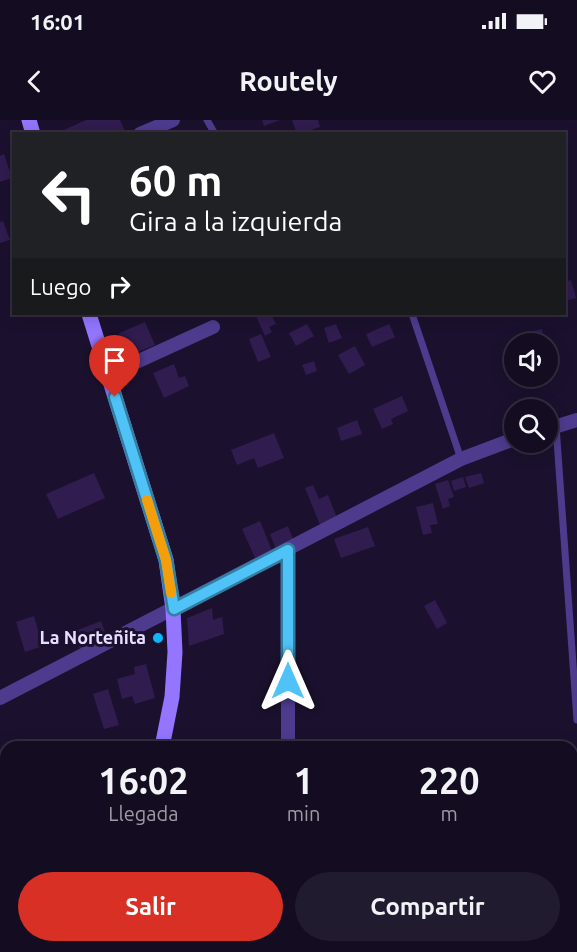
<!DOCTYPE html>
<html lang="es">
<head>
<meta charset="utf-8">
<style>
  body { margin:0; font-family:Ubuntu,sans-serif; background:#211b2f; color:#f1f3f6; height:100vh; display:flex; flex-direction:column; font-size:22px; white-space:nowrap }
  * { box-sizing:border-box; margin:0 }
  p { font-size:20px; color:#9d9ca5 }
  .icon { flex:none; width:33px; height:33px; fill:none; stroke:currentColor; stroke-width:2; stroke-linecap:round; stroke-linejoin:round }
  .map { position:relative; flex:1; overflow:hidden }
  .side { position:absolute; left:0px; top:621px; width:578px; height:212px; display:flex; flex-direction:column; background:#140d22; border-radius:18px 18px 0 0; box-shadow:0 3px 15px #0003,0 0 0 2px #332d40 }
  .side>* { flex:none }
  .banner { position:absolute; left:12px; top:12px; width:554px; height:183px; border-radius:0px; box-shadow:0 3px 15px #0003,0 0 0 2px #332d40; background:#202124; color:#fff; overflow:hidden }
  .buttons { position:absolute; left:504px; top:213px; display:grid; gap:12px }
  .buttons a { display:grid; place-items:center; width:54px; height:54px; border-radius:50%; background:#140d22; box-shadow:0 3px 15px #0003,0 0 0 2px #332d40; font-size:30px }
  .pin { position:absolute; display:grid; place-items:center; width:51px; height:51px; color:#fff; margin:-62px -26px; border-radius:50% 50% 50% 0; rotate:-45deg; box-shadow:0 0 6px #0007 }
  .pin .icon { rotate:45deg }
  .me { position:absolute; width:66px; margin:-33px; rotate:0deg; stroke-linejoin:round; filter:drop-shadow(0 0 4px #0008) }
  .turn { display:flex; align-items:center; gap:21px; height:126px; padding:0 18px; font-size:27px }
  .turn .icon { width:78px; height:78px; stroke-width:2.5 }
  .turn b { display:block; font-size:42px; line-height:51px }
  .then { display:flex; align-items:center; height:57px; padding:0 18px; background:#0003; gap:12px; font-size:22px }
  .eta { display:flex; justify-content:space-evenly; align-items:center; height:102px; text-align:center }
  .eta b { font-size:36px; font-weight:600; line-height:42px }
  .primary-button { display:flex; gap:12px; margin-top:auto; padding:12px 18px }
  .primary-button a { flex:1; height:69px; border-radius:36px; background:#d93025; color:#fff; font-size:24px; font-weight:600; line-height:69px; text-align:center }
  .primary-button a+a { background:#211b2f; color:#f1f3f6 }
  .status { display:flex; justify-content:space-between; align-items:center; height:42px; padding:0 30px; background:#140d22; direction:ltr }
  .status svg { height:16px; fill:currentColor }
  header { display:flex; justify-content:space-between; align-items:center; height:78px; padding:0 18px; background:#140d22; font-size:27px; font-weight:600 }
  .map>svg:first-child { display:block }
</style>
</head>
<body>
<div class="status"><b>16:01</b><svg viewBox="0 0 49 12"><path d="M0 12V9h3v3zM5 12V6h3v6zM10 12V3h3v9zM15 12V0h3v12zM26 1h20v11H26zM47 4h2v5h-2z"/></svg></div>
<header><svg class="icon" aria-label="back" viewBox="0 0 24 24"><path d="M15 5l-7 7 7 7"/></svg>Routely<svg class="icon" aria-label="heart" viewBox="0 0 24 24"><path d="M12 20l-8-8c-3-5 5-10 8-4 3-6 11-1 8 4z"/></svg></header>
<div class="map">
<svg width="577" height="832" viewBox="0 0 577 832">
  <rect width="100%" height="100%" fill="#1b112e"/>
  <path fill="#301c4f" d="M86 0H120L126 14H66L64 10Z
    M262 0H280L264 6Z
    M292 0H318L320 7 297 14Z
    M4 34 12 58 0 62V36Z
    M3 101 10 120 0 123V102Z
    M571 160 576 178 564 181V162Z
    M255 194H271L276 204 269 207 272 212 265 216Z
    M145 202 155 225 128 236 119 213Z
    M307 204 314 216 296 226 289 213Z
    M336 204 342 218 329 223 324 208Z
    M389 204 395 217 372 227 366 214Z
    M542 209 546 224H520L518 215Z
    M261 214 271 237 258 242 249 219Z
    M355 226 365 245 349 254 338 235Z
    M314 241 317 251 306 255 302 245Z
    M174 244 179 258 185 256 189 266 164 278 153 253Z
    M402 276 408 291 391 299 393 304 382 309 373 289Z
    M357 300 362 314 341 321 337 308Z
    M274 313 284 338 258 348 254 338 237 345 231 330Z
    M94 353 105 378 58 399 46 374Z
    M481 353 484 363 469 368 465 357Z
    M463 357 466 367 454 371 451 361Z
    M448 360 454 377 448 379 450 386 443 389 435 364Z
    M313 365 319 379 328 375 337 398 320 405 305 368Z
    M433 383 438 404 430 405 432 413 423 415 416 387Z
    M260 401 273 433 256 440 242 409Z
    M288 406 294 422 276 430 270 414Z
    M368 407 375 426 341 438 334 419Z
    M435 480 447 503 437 509 424 486Z
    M212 488 213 500 222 497 224 514 189 526 187 498Z
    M34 496 43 526 25 532 16 502Z
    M101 501 108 520 81 532 73 512Z
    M146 544 155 578 135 584 132 576 122 579 117 559 135 554 134 547Z
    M108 569 119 605 104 609 93 574Z
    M136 619 138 627H124L123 622Z"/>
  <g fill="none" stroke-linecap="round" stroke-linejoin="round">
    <path stroke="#4e3b8e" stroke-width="7" d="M207 0 215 14
      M412 194 461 339
      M556 306 577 600"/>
    <path stroke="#4e3b8e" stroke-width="14" d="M140 14 173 0
      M108 255 213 207
      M548 309 577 300
      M288 430V627
      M0 578 461 339 514 319
      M289 826V832"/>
    <path stroke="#9375ff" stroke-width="15" d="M29 0 33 14
      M89 194 166 440 173 489 175 532 172 577 162 627
      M68 832 70 826"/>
  </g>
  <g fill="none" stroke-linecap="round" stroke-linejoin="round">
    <defs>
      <path id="route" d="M115 277 166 440 174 489 288 430V561"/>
    </defs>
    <use href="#route" stroke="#337fa1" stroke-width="15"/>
    <use href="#route" stroke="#4fc3f7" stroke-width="10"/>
    <path stroke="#f59e0b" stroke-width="10" d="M147 380 166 440 171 473"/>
  </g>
  <circle fill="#0ab7ff" stroke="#1b112e" stroke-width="2" cx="158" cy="518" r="6"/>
  <g text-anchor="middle" stroke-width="6" stroke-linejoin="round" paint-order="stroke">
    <g font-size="18" font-weight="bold" fill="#e8deff" stroke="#1b112e" text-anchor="end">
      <text x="146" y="524">La Norteñita</text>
    </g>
  </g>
</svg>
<div class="buttons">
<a><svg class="icon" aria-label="sound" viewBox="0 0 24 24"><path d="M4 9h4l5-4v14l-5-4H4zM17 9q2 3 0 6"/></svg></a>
<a><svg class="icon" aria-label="search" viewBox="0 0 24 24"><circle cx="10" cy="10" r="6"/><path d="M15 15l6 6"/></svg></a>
</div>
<div class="pin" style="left:115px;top:277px;background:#d93025"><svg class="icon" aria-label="arrive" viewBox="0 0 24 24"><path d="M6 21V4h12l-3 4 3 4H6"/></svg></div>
<svg class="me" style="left:288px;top:561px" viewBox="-20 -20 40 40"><path d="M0-17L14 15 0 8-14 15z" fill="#4fc3f7" stroke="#fff" stroke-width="4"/></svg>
<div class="banner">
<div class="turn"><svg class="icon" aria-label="left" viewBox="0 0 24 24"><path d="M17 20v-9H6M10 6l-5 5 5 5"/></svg><div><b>60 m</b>Gira a la izquierda</div></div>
<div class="then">Luego<svg class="icon" aria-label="right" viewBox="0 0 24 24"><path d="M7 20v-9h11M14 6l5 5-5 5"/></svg></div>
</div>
<section class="side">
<div class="eta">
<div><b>16:02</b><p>Llegada</p></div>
<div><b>1</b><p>min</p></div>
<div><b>220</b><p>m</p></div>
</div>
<div class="primary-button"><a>Salir</a><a>Compartir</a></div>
</section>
</div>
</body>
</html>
